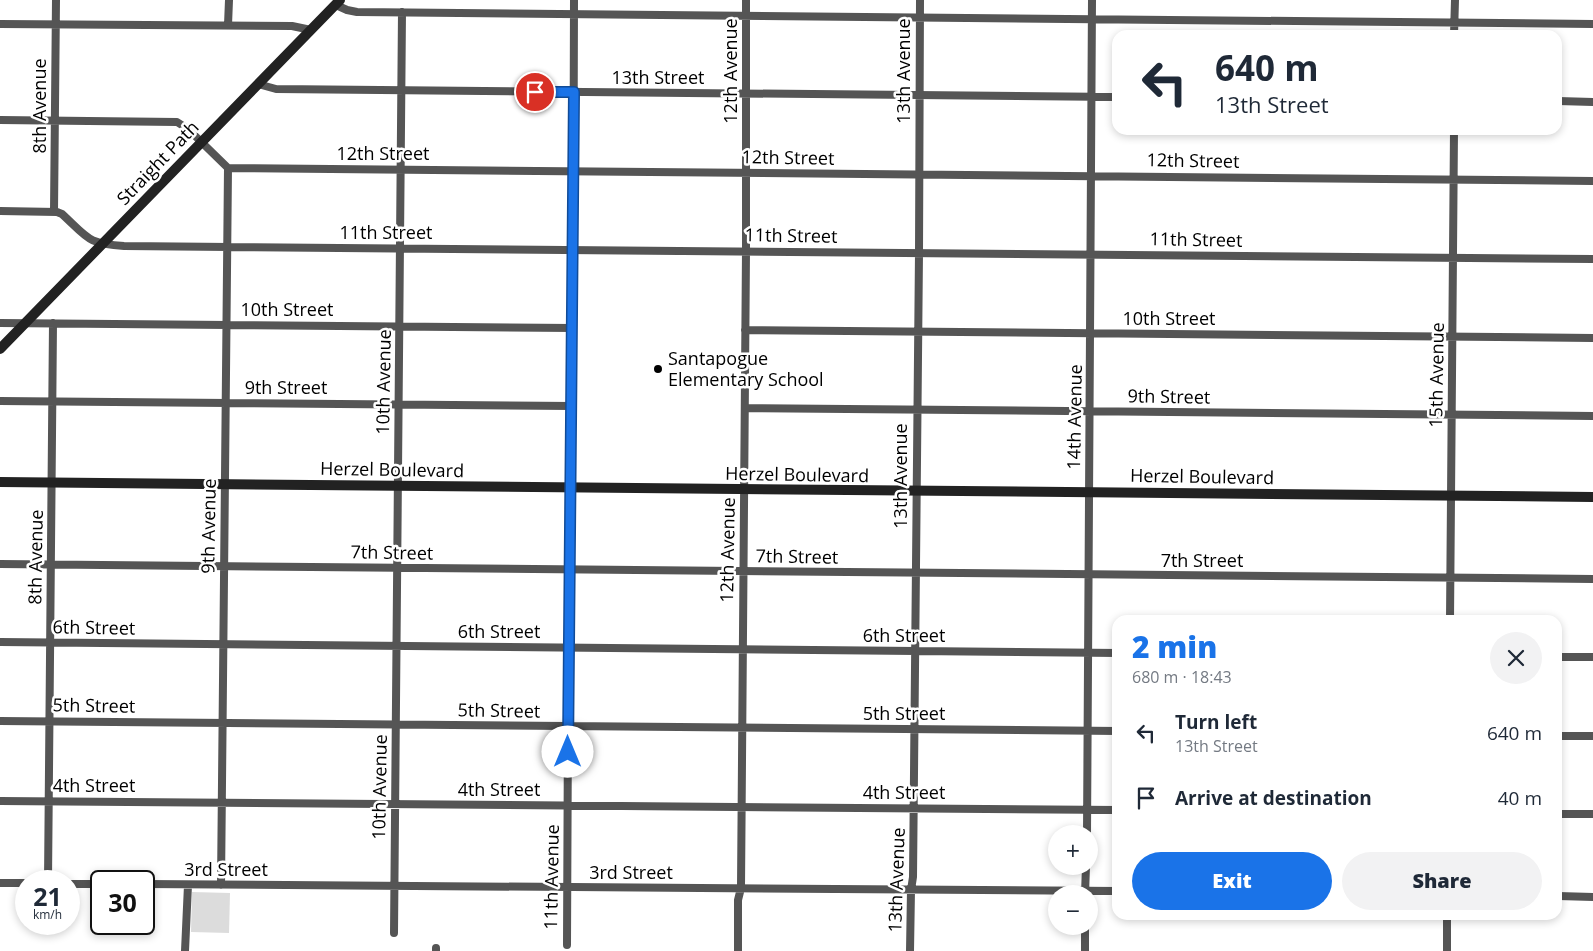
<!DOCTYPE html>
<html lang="en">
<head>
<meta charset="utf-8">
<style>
  body { margin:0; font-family:"Open Sans",sans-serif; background:#f2f2f3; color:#1f2937; height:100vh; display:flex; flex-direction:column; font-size:19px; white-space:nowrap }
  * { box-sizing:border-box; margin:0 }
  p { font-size:16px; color:#747a83 }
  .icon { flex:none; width:28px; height:28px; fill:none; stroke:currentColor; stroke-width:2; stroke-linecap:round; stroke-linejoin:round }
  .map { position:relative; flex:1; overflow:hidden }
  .details { position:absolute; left:1112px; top:615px; width:450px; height:305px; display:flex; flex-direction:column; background:#fff; border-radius:15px; box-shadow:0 2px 8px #0003 }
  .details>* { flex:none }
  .hud { position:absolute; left:1112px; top:30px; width:450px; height:105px; border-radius:15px; box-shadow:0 2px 8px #0003; background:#fff; color:#1f2937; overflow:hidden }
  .buttons { position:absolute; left:1048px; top:825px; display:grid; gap:10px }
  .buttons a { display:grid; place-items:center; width:50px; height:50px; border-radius:50%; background:#fff; box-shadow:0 2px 8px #0003; font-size:25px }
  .speed { position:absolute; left:15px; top:870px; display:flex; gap:10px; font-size:25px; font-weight:700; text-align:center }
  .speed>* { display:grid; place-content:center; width:65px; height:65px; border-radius:50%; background:#fff; box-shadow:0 2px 8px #0003; line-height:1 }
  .speed small { font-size:12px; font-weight:400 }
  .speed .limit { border:2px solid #111; border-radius:8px; background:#fff; color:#111 }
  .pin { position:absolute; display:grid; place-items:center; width:42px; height:42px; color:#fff; margin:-21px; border:2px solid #fff; border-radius:50%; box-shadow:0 1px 5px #0007 }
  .me { position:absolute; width:55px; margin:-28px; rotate:0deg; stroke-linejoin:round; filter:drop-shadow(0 0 4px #0008) }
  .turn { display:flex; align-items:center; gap:18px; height:105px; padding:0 20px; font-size:22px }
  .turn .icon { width:65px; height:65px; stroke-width:2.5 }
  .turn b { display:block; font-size:35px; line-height:42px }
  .round { display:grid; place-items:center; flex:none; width:52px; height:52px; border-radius:26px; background:#f2f2f3 }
  .headline { display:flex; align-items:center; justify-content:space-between; height:85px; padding:0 20px }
  h1 { font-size:30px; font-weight:800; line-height:38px; color:#1a73e8 }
  .cta { display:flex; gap:10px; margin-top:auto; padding:10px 20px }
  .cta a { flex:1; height:58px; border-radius:30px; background:#1a73e8; color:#fff; font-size:20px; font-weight:800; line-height:58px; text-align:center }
  .cta a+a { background:#f2f2f3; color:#1f2937 }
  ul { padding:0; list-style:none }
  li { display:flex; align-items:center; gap:15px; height:65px; padding:0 20px }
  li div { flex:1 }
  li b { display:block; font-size:19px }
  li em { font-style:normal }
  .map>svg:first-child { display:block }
</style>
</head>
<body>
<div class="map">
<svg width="1593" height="951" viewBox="0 0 1593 951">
  <rect width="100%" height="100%" fill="#fff"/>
  <path fill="#dcdcdc" d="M192 892 230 893 229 933 191 932Z"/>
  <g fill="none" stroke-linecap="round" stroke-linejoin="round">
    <path stroke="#555" stroke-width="8" d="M336 5 347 10 357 12 1593 24
      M0 24 292 26 311 30
      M228 25 229 0
      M1454 35 1455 0
      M258 84 276 89 1118 97
      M1558 101 1593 102
      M0 120 177 122 188 129 228 168 1593 181
      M0 211 57 212 62 214C88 238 87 244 124 246L1593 259
      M54 212 56 0
      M0 323 573 328
      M745 330 1593 338
      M0 401 572 406
      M745 408 1593 416
      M0 564 1593 579
      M1450 620 1454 130
      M0 642 1118 653
      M1558 657H1593
      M0 721 1118 731
      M1558 736H1593
      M0 801 1118 810
      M1558 814H1593
      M1087 834 1092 0
      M48 881 53 323
      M0 883H26
      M69 884H101
      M144 884 1118 891
      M221 885 228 168
      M1085 894 1086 866
      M1558 896 1593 897
      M394 933 402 12
      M567 945 569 488 573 328 574 0
      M185 951 188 885
      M436 951V948
      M738 951V900L741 888 746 251V0
      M910 951 911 890 913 877 919 253 920 0
      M1085 951V926
      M1447 951V915"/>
    <path stroke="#222" stroke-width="10" d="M0 349 340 0
      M0 482 1593 497"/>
  </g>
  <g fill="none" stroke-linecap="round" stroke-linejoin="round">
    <defs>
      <path id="route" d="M535 92H574C574 312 568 532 568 752"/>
    </defs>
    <use href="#route" stroke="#114b97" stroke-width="12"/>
    <use href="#route" stroke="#1a73e8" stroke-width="9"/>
  </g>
  <circle fill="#000" stroke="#fff" stroke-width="2" cx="658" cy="369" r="5"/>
  <g text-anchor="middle" stroke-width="5" stroke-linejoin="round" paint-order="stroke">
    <g font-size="18" fill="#000" stroke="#fff">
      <text transform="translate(731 71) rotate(-90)" y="6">12th Avenue</text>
      <text transform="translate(904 71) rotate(-90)" y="6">13th Avenue</text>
      <text x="658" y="84">13th Street</text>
      <text transform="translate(40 106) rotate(-90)" y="6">8th Avenue</text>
      <text x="383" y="160">12th Street</text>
      <text transform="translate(788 158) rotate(1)" y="6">12th Street</text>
      <text transform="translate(1193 161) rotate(1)" y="6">12th Street</text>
      <text transform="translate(158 163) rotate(-46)" y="6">Straight Path</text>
      <text x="386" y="239">11th Street</text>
      <text transform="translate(791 236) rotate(1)" y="6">11th Street</text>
      <text transform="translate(1196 240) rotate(1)" y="6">11th Street</text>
      <text x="287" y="316">10th Street</text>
      <text x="1169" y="325">10th Street</text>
      <text transform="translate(1437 375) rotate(-89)" y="6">15th Avenue</text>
      <text transform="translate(384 382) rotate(-89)" y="6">10th Avenue</text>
      <text x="286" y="394">9th Street</text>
      <text transform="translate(1169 397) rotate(1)" y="6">9th Street</text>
      <text transform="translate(1075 417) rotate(-89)" y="6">14th Avenue</text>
      <text transform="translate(392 470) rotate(1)" y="6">Herzel Boulevard</text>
      <text transform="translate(797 475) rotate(1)" y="6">Herzel Boulevard</text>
      <text transform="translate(901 476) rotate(-90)" y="6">13th Avenue</text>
      <text transform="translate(1202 477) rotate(1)" y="6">Herzel Boulevard</text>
      <text transform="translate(209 526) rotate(-89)" y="6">9th Avenue</text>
      <text transform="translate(728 550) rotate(-89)" y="6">12th Avenue</text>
      <text transform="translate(392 553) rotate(1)" y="6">7th Street</text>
      <text transform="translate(36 557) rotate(-89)" y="6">8th Avenue</text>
      <text transform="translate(797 557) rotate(1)" y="6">7th Street</text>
      <text x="1202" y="567">7th Street</text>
      <text transform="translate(94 628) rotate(1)" y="6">6th Street</text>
      <text x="499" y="638">6th Street</text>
      <text x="904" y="642">6th Street</text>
      <text transform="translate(94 706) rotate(1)" y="6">5th Street</text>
      <text transform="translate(499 711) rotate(1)" y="6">5th Street</text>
      <text x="904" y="720">5th Street</text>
      <text x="94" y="792">4th Street</text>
      <text transform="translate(380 787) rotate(-89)" y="6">10th Avenue</text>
      <text x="499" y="796">4th Street</text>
      <text x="904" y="799">4th Street</text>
      <text x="226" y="876">3rd Street</text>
      <text x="631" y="879">3rd Street</text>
      <text transform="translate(552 877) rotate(-89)" y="6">11th Avenue</text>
      <text transform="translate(897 880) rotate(-88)" y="6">13th Avenue</text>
    </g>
    <g font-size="18" fill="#000" stroke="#fff" text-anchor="start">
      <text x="668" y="365">Santapogue<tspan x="668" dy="21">Elementary School</tspan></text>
    </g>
  </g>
</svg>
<div class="buttons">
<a>+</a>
<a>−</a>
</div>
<div class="speed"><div>21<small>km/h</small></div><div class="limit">30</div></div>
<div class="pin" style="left:535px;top:92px;background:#d93025"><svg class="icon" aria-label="arrive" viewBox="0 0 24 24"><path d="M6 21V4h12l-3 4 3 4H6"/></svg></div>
<svg class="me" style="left:568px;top:752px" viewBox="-20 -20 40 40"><circle r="19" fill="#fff"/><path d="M0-13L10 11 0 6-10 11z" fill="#1a73e8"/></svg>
<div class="hud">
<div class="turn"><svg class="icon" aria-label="left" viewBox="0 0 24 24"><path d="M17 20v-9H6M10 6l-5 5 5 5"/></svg><div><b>640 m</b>13th Street</div></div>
</div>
<section class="details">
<div class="headline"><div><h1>2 min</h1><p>680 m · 18:43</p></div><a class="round"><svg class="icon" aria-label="close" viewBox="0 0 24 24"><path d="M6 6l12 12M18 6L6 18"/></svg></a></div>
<ul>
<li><svg class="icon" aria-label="left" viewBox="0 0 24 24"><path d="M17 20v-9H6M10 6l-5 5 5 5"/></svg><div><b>Turn left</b><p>13th Street</p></div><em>640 m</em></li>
<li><svg class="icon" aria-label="arrive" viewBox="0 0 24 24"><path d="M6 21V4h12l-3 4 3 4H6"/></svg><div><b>Arrive at destination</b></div><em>40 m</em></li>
</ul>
<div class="cta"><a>Exit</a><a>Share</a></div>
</section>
</div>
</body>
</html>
